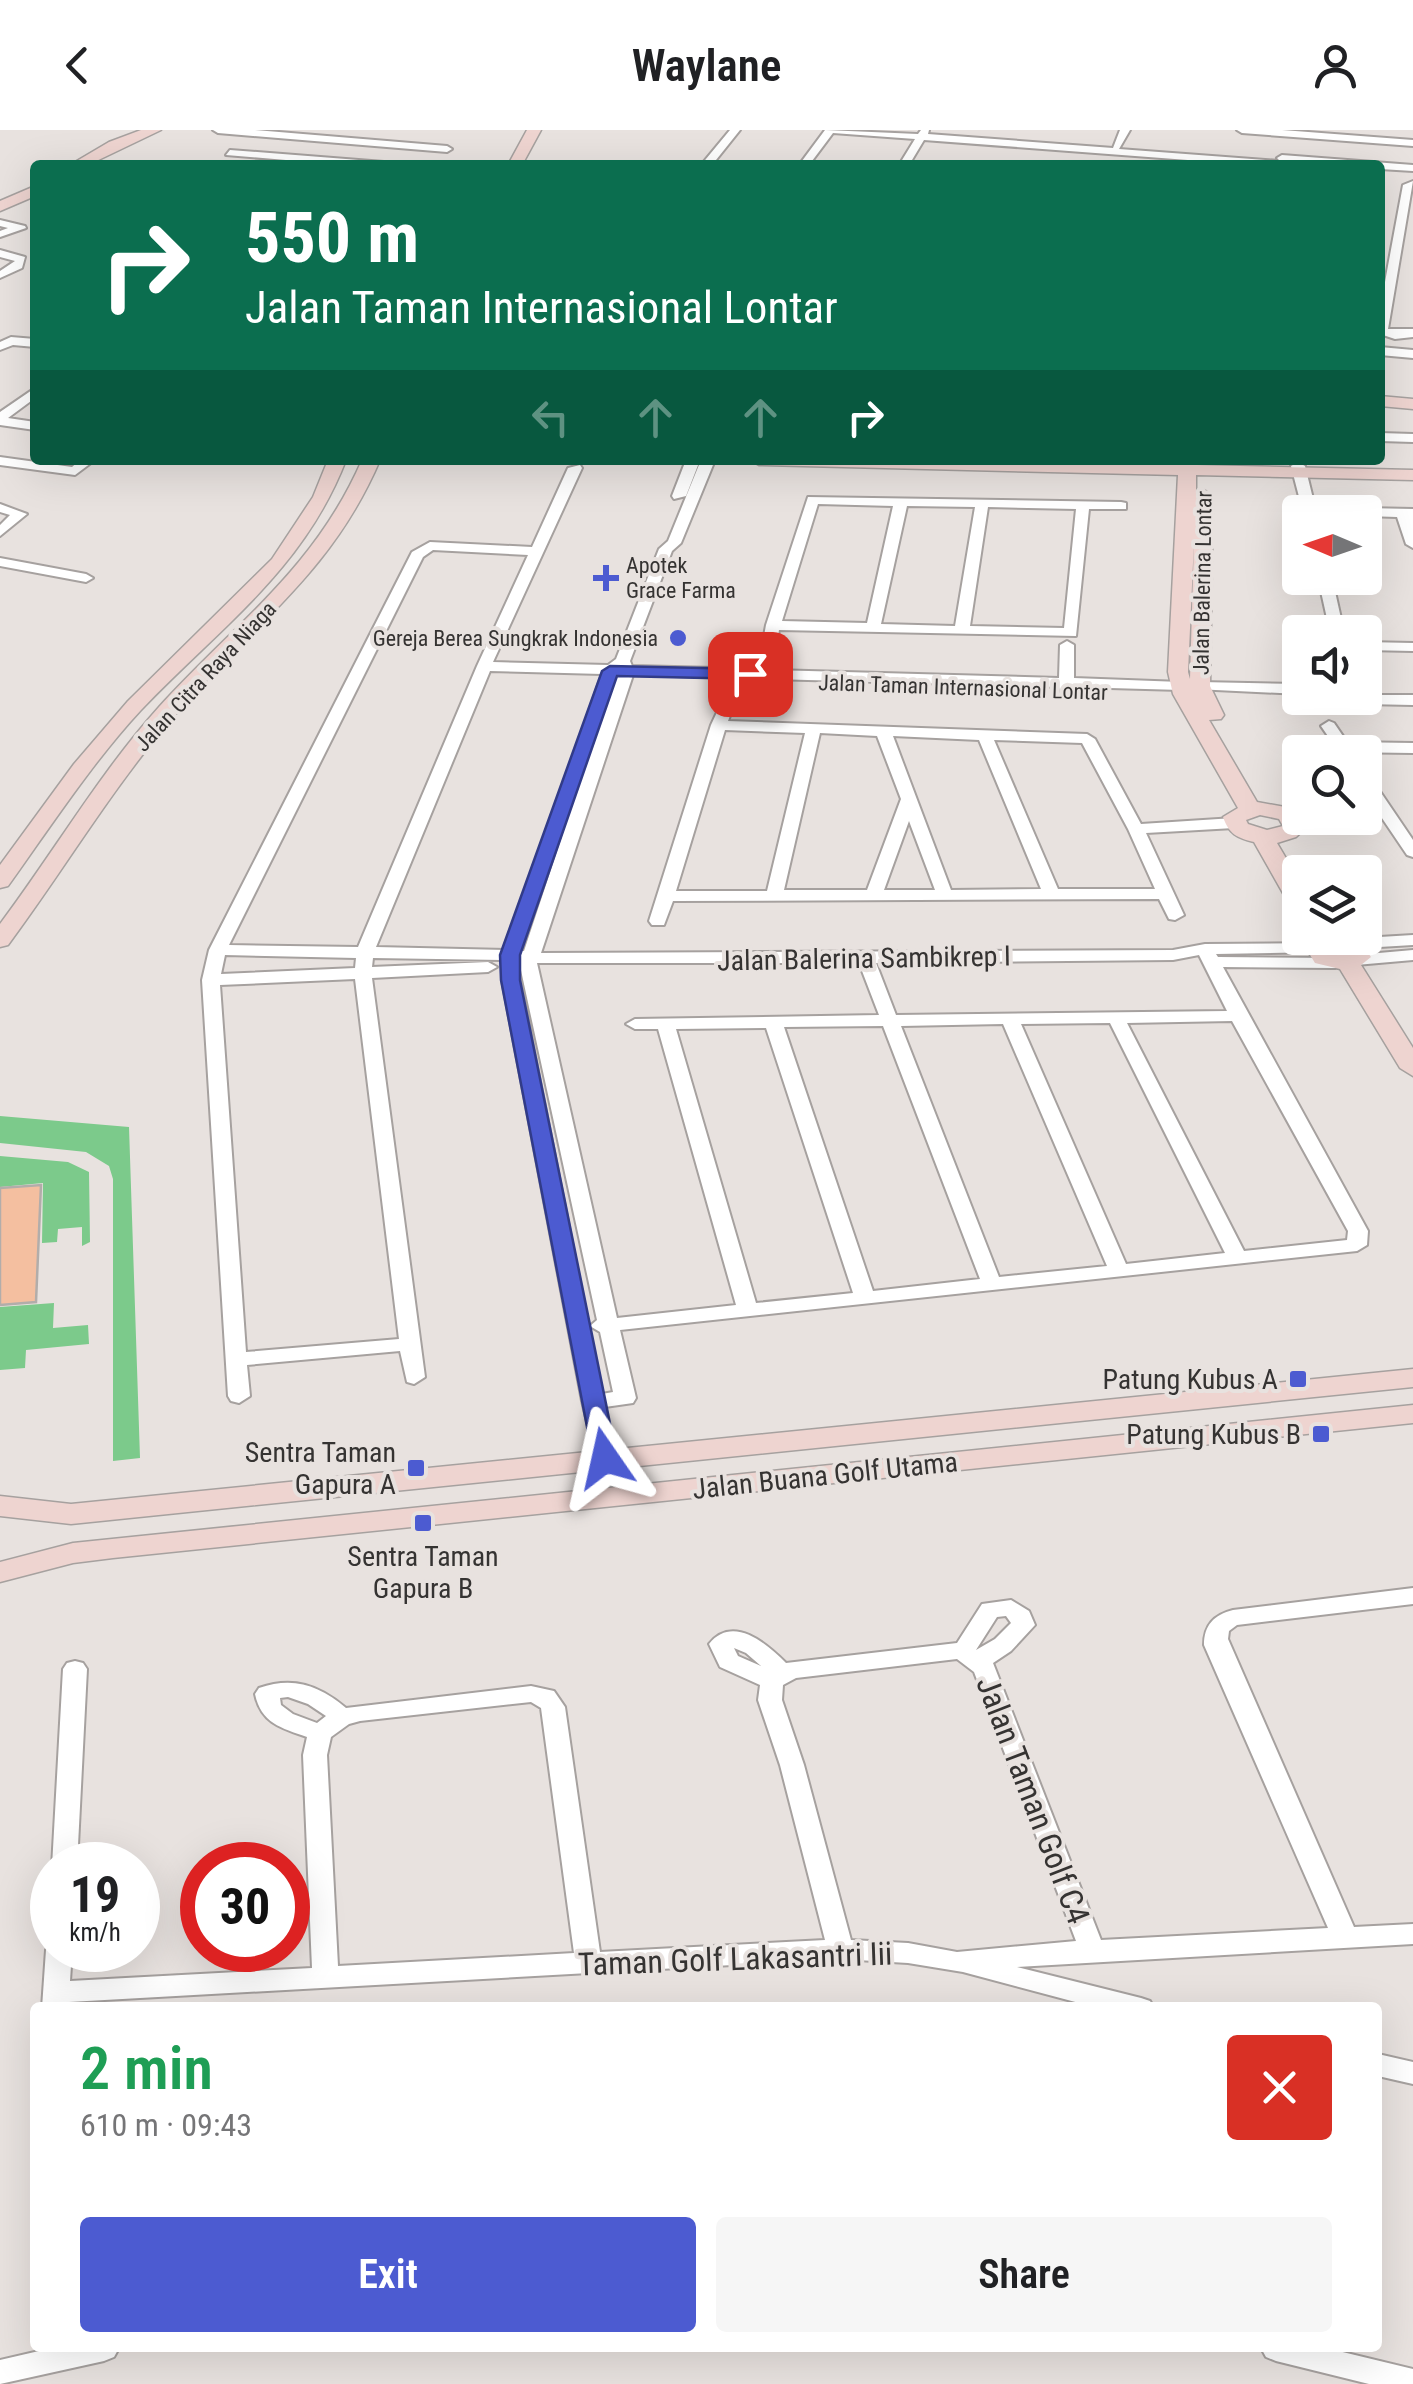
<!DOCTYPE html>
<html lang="en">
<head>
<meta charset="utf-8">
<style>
  body { margin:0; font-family:"Roboto Condensed",sans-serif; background:#f6f6f6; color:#202124; height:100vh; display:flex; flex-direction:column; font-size:38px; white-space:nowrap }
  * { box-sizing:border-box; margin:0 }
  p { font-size:32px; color:#757577 }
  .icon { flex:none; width:55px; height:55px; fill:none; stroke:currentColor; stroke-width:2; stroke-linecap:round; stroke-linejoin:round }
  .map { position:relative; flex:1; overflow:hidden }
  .drawer { position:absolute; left:30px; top:1872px; width:1352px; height:350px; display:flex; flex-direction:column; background:#fff; border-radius:10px; box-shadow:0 10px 40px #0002 }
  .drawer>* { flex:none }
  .top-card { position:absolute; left:30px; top:30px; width:1355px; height:305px; border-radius:10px; box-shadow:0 10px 40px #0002; background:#0b6e4f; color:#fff; overflow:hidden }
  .needle { width:65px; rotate:272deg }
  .buttons { position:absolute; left:1282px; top:365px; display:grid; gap:20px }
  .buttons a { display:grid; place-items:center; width:100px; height:100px; border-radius:10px; background:#fff; box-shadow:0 10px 40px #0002; font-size:50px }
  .speed { position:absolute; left:30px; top:1712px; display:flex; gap:20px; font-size:50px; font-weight:700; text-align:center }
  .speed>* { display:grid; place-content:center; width:130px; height:130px; border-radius:50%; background:#fff; box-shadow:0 10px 40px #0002; line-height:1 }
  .speed small { font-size:25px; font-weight:400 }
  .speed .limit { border:15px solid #d22; background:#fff; color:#111 }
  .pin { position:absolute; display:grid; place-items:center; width:85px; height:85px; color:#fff; margin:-42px; border-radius:20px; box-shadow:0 5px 15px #0006 }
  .me { position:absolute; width:110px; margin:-55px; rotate:349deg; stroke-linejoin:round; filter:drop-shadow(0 0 8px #0008) }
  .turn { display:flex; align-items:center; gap:35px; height:210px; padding:0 50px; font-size:45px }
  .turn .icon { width:130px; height:130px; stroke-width:2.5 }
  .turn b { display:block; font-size:70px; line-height:85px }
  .lanes { display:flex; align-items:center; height:95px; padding:0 50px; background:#0003; justify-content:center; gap:50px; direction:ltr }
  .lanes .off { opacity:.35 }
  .round { display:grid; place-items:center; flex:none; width:105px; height:105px; border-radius:10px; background:#f6f6f6 }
  .overview { display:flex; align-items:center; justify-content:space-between; height:170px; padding:0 50px }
  h1 { font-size:60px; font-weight:600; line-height:75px; color:#1e9e55 }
  .button { display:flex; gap:20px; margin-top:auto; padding:20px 50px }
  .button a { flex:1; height:115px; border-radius:10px; background:#4c5bd1; color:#fff; font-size:40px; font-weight:600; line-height:115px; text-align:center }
  .button a+a { background:#f6f6f6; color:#202124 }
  header { display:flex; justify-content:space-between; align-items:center; height:130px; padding:0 50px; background:#fff; font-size:45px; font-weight:600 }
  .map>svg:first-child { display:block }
</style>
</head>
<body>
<header><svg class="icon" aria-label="back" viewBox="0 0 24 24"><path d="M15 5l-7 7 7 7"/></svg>Waylane<svg class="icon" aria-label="person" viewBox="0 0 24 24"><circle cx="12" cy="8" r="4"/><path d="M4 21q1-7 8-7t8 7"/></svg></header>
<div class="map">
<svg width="1413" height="2254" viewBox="0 0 1413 2254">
  <rect width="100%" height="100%" fill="#e8e2df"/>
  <path fill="#7cca8b" d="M0 986 129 997 140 1328 113 1331V1049L109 1036 86 1022 0 1013Z
    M0 1026 68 1032 89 1042 90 1112 82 1116V1097L58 1099 57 1112 42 1113 43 1053 0 1057Z
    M54 1173 53 1198 88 1195 89 1214 26 1220 25 1238 0 1240V1177Z"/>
  <path fill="#f4bfa0" stroke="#b2adaa" stroke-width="2.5" d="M41 1055 36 1172 0 1175V1058Z"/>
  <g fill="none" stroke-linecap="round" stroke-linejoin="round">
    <defs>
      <path id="street" d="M213 0H255L447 16 452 19 447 22 218 3Z
        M730 0H740L712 35H701Z
        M825 0 918 4 921 0H929L928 4 1113 18 1120 0H1130L1119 19 1280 31 1277 28 1282 25 1413 35V41L1380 39V35L1298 32 1301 35H1254L924 10 909 35H899L915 9 833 3 809 35H799Z
        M1237 0H1282L1413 10V16L1242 3Z
        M230 20 384 32 389 35H344L226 25Z
        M1413 51 1388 199H1413V207L1395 209 1380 204V179L1403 55Z
        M0 90 25 96 26 98 0 107V101L8 98 0 96Z
        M0 120 25 127 22 138 0 148V141L15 131 0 127Z
        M11 207 35 209V217L13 215 0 220V212Z
        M1380 217 1413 220V228L1380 225Z
        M35 258V268L8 288 35 292V300L0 295V282Z
        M1380 303 1413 304V312L1380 311Z
        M0 327 72 337 80 330H95L75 345 0 335Z
        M686 330H700L686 366 674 369 672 366Z
        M701 330H715L681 413 672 421 630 531 632 536 758 539 766 495 808 367 1121 372 1126 373V379H1089L1076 506 779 500 772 540 1059 548 1060 515 1067 511 1074 515V548L1181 552 1188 556 1181 560 1074 557 1071 564H1061L1059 557 771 549 763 555 758 554 756 548 633 545 541 823 1173 820 1205 814 1327 813 1330 817 1327 821 1321 822 1216 824 1218 827 1335 828 1344 833 1335 838 1223 837 1368 1101 1367 1115 1357 1121 620 1200 636 1268 633 1273 605 1277 616 1328 605 1335 597 1333 582 1271 502 850V830L373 828 372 837 488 832 497 837 488 842 372 848 425 1247 414 1254 407 1252 400 1221 247 1235 250 1266 239 1273 231 1271 228 1266 202 850 209 820 412 422 430 412 532 417 568 338 580 335 582 338 493 532 608 535 616 529 659 419 668 411ZM818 374 893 376 867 493 782 491ZM907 376 975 377 955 496 881 494ZM988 377 1076 379 1064 498 970 496ZM433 420 528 425 477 536 358 817 229 815 423 427ZM490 541 602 544 506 820 376 817ZM616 544 524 821H522ZM225 825 356 828 355 838 221 844ZM1199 825 1227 881 896 885 876 833 1173 830ZM519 831 597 1190 590 1196 600 1202 613 1262 602 1264 520 850ZM537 833H859L879 885 635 889 626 894 635 899H658L736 1175 617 1188ZM355 849 399 1209 246 1222 220 855ZM1232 891 1348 1101 1347 1110 1244 1121 1127 893ZM1110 893 1225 1123 1126 1134 1021 894ZM1003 894 1107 1136 999 1147 901 896ZM883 896 980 1149 873 1161 784 897ZM766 898 853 1163 756 1173 676 899Z
        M1298 332 1305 336 1315 377 1413 379V418L1406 414 1397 387 1365 386V382H1303L1291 336Z
        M0 374 27 384 0 406V395L10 385 0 382Z
        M0 428 86 444 93 448 86 452 0 436Z
        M1318 448H1332L1344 502H1330Z
        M1365 512 1413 513V521L1365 520Z
        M1200 552 1300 554V564L1195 559 1193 556Z
        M1365 565H1413V575L1313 573 1305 568H1365Z
        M723 578 731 583 728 591 1087 604 1095 609 1141 694 1234 688 1242 693 1234 698 1146 703 1184 785 1175 790 1169 789 1159 769 673 771 664 795H652L649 791 711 595 718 580ZM725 600 805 603 767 761H676ZM820 603 877 606 901 669 867 760H784ZM893 606 979 610 1041 759 951 760ZM994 610 1082 613 1128 699 1155 759H1058ZM909 691 935 760H884Z
        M1329 591 1334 593 1347 612 1413 613V623L1339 622 1321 596Z
        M1365 646 1371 648 1413 710V727L1407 725 1365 663Z
        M1413 805V815L1346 819 1337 814 1346 809Z
        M1413 820V830L1356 835 1347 830 1356 825Z
        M1413 1458V1474L1237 1495 1229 1501 1228 1509 1354 1797 1413 1794V1814L1017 1837 1141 1868 1150 1871 1154 1878H1098L963 1842 908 1833 840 1829 69 1872 68 1878H42L46 1820 52 1812V1820H72L70 1851 312 1838 303 1625 307 1607C281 1598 261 1593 255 1564L259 1558C293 1546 319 1555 346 1578L531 1556 554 1561 565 1577 600 1822 825 1810 780 1635 758 1570 760 1555 720 1537 709 1514C733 1484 767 1514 786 1533L957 1513 982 1474 1011 1470 1029 1481 1035 1495 1011 1521 993 1533 1101 1810 1328 1798 1204 1515C1204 1495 1214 1485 1233 1480ZM1006 1486 1011 1493 995 1509 976 1520 997 1487ZM734 1518 746 1523 761 1536 738 1526ZM957 1529 974 1542 1076 1811 957 1822 908 1813 851 1810 804 1635 782 1570 783 1555 796 1548ZM288 1567 308 1574 326 1586 317 1593 293 1584 281 1575 280 1568ZM531 1572 541 1578 574 1823 338 1836 327 1625 331 1607 349 1594 360 1591Z
        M75 1531 83 1533 87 1539 77 1735 52 1737 63 1539 67 1533Z
        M1378 1924 1413 1932V1954L1378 1946Z
        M52 2218H119L114 2227 104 2231 0 2254V2230Z
        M1261 2218H1326L1413 2239V2254H1369L1276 2231 1266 2227Z"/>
      <path id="secondary" d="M141 0H161L88 35H70L109 12Z
        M527 0H541L522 35H508Z
        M35 56V66L0 81V71Z
        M1380 266 1413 269V279L1380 276Z
        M328 330H346C303 441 220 497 141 580 91 634 51 696 8 756L0 758V735L74 634 128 571 272 429 313 367Z
        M362 330H380C330 447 248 498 170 591 110 661 63 741 8 815L0 817V794C54 722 99 644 159 577 236 492 314 440 362 330Z
        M750 330 1179 334V330H1197V335L1413 340V350L1196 345V365L1204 360 1213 366 1210 556 1224 585 1221 589 1209 590 1257 672 1296 679 1306 698 1296 707 1277 713 1300 752V779L1288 772 1254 712C1237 708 1229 704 1223 687L1238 678 1173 564 1168 542 1178 345 759 335ZM1194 411 1190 549 1188 542ZM1260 685 1279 689 1283 696 1267 700 1248 694 1246 690Z
        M1326 808 1360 812 1371 827 1361 835 1413 918V946L1400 938 1340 839 1315 833 1307 820Z
        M1413 1239V1257L71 1394 0 1386V1366L71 1374Z
        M1413 1275V1293L113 1428 73 1433 0 1452V1432L73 1413Z"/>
    </defs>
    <use href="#street" stroke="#a6a19f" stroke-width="4"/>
    <use href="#secondary" stroke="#a6a19f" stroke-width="3"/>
    <use href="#street" fill="#fff" fill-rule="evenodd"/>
    <use href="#secondary" fill="#eed4d0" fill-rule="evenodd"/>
  </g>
  <path fill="#4c5bd1" stroke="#313b88" stroke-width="2.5" d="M610 536 750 539 759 544 750 549 617 546 520 825V850L617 1328 605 1336 593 1328 501 850 500 825 602 541Z"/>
  <g fill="#4c5bd1" stroke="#e8e2df" stroke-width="4">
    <path d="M601 433h10v10h10v10h-10v10h-10v-10h-10v-10h10z"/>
    <circle cx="678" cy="508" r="10"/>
    <rect x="1288" y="1239" width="20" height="20" rx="5"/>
    <rect x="1311" y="1294" width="20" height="20" rx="5"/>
    <rect x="406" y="1328" width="20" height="20" rx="5"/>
    <rect x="413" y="1383" width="20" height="20" rx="5"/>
  </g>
  <g text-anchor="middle" stroke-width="8" stroke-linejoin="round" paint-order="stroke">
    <g font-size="22" fill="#353332" stroke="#e8e2df" text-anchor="start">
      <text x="626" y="443">Apotek<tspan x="626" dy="25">Grace Farma</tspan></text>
      <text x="658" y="516" text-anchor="end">Gereja Berea Sungkrak Indonesia</text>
    </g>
    <g font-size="22" fill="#353332" stroke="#e8e2df">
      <text transform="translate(1202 453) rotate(-89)" y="8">Jalan Balerina Lontar</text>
      <text transform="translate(205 546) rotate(-47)" y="8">Jalan Citra Raya Niaga</text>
      <text transform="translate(963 557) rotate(2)" y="8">Jalan Taman Internasional Lontar</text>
    </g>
    <g font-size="28" fill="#353332" stroke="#e8e2df">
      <text transform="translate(864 828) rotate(-1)" y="10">Jalan Balerina Sambikrep I</text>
      <text transform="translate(825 1345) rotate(-6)" y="10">Jalan Buana Golf Utama</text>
    </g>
    <g font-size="28" fill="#353332" stroke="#e8e2df" text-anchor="end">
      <text x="1278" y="1259">Patung Kubus A</text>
      <text x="1301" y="1314">Patung Kubus B</text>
      <text x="396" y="1332">Sentra Taman<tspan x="396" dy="32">Gapura A</tspan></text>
      <text x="423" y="1436" text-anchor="middle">Sentra Taman<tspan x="423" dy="32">Gapura B</tspan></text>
    </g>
    <g font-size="32" fill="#353332" stroke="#e8e2df">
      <text transform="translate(1033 1670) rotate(69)" y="11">Jalan Taman Golf C4</text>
      <text transform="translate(735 1829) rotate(-2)" y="11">Taman Golf Lakasantri Iii</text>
    </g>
  </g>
</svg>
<div class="buttons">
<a><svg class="needle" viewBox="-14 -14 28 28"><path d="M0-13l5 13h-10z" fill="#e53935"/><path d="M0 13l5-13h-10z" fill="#757577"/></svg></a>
<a><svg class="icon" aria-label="sound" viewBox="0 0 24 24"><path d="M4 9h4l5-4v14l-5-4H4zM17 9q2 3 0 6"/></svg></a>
<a><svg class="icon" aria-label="search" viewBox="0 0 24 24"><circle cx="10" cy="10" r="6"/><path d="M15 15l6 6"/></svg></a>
<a><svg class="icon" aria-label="layers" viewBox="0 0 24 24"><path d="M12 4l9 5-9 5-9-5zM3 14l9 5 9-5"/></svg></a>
</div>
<div class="speed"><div>19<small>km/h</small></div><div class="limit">30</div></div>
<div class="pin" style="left:750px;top:544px;background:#d93025"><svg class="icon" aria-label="arrive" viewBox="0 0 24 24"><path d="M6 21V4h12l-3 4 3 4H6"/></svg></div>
<svg class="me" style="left:605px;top:1328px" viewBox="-20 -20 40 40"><path d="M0-17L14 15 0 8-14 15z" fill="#4c5bd1" stroke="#fff" stroke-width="4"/></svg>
<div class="top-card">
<div class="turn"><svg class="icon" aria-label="right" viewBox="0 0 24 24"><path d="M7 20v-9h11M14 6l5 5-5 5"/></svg><div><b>550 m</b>Jalan Taman Internasional Lontar</div></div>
<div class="lanes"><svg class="icon off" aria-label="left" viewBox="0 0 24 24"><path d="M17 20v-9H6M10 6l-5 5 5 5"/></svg><svg class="icon off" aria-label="ahead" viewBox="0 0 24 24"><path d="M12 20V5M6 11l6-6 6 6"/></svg><svg class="icon off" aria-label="ahead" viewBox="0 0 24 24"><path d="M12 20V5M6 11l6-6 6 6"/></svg><svg class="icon" aria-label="right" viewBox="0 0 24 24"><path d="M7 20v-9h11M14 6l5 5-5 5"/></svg></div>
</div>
<section class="drawer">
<div class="overview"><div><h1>2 min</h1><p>610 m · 09:43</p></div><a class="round" style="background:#d93025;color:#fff"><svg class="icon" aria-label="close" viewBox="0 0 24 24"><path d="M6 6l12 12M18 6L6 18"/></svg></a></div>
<div class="button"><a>Exit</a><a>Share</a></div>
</section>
</div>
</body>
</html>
